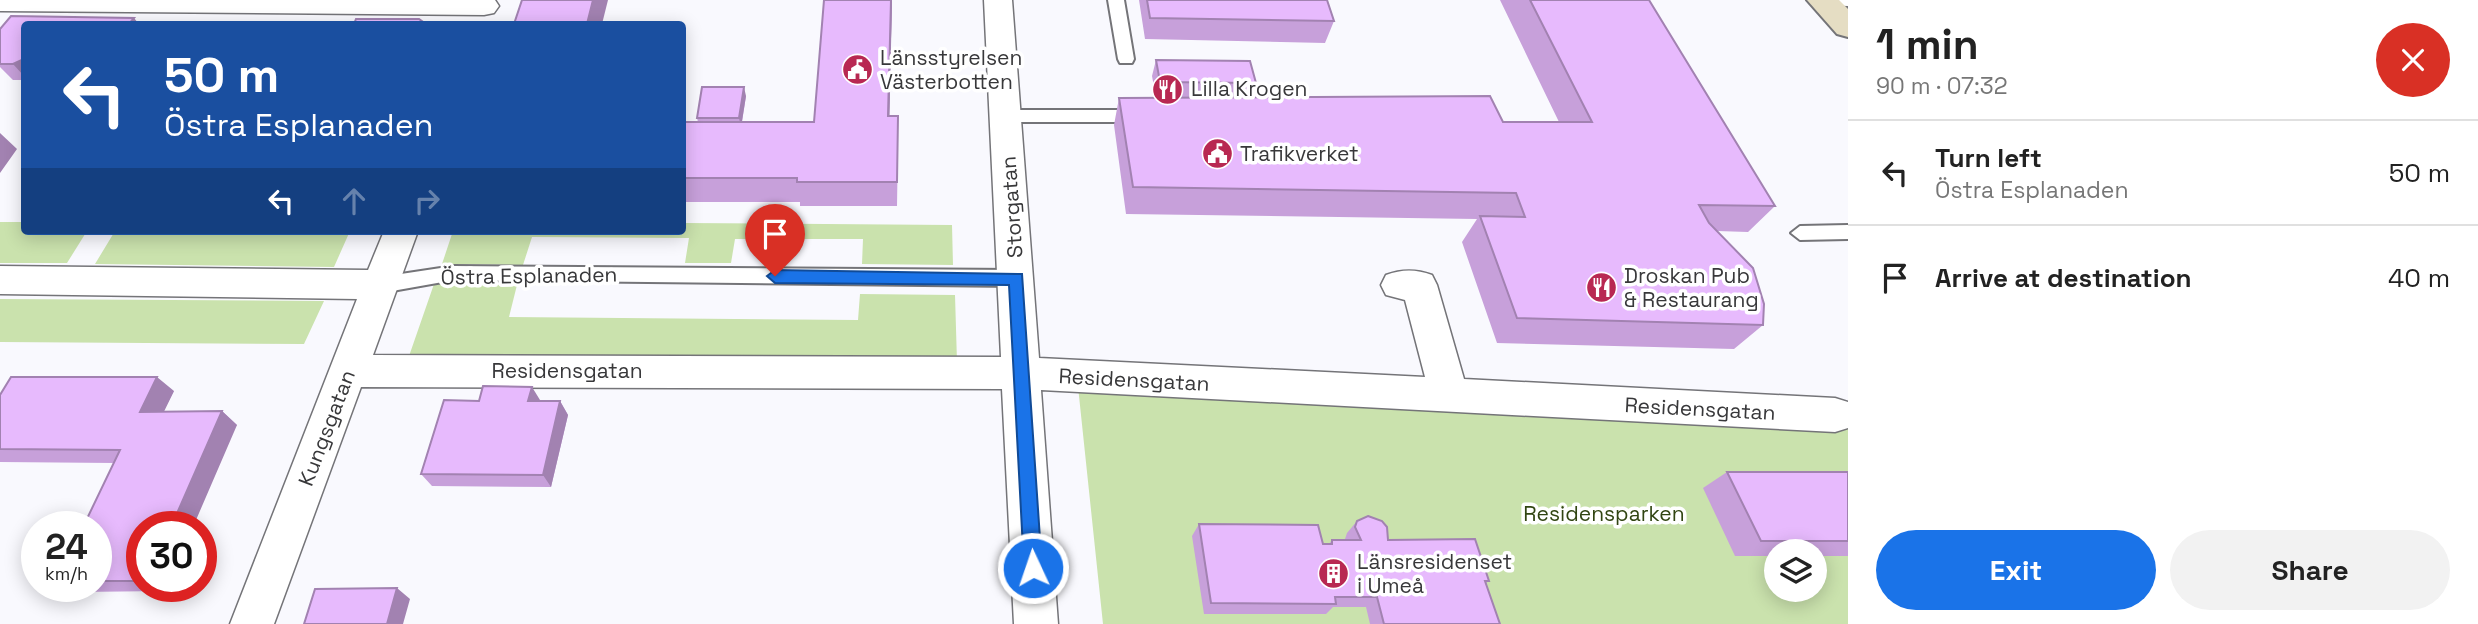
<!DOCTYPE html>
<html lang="en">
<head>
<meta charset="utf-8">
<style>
  body { margin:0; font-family:"Space Grotesk",sans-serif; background:#f2f2f2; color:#222; height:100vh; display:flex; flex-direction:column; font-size:26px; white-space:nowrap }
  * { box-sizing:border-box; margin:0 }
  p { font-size:23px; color:#767676 }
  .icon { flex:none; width:38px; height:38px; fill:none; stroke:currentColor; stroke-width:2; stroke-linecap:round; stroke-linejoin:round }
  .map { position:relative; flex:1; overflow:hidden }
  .sheet { display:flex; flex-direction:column; background:#fff; width:630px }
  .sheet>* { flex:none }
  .guide { position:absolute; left:21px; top:21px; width:665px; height:214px; border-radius:7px; box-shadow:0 4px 18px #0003; background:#1a4fa0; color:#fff; overflow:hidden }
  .fabs { position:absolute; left:1764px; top:539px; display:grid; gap:14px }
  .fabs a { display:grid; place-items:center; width:63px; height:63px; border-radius:50%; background:#fff; box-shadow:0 4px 18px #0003; font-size:35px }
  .speed { position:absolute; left:21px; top:511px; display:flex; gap:14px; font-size:35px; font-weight:700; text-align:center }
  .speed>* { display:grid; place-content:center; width:91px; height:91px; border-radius:50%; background:#fff; box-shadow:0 4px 18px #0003; line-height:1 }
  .speed small { font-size:18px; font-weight:400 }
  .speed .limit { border:10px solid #d22; background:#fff; color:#111 }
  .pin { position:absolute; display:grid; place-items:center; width:60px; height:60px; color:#fff; margin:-72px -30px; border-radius:50% 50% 50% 0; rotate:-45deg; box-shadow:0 0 7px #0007 }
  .pin .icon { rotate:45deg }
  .me { position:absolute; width:77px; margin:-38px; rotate:357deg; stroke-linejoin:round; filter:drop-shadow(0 0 5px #0008) }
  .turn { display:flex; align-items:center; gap:24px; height:147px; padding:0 28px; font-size:32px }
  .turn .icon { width:91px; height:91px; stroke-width:2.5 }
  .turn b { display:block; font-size:49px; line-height:60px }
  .lanes { display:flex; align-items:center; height:66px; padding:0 28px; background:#0003; justify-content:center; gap:35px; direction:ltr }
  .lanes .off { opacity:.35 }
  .round { display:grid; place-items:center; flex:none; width:74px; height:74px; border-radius:37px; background:#f2f2f2 }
  .headline { display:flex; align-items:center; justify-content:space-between; height:119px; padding:0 28px }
  h1 { font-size:42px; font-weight:700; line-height:52px }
  .cta { display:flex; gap:14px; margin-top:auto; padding:14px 28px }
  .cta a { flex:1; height:80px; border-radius:42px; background:#1a73e8; color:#fff; font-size:28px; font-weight:700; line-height:80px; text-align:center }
  .cta a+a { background:#f2f2f2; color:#222 }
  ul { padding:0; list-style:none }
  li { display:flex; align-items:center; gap:21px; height:105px; padding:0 28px; border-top:2px solid #e0e0e0 }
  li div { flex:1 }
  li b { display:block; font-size:26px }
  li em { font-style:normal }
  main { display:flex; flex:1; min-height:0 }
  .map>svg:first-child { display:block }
</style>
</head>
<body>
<main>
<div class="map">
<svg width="1848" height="624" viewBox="0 0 1848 624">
  <rect width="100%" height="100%" fill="#f9f9fe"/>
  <path fill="#cae2ad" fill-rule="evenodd" d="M0 222H24V231H87L67 263H0Z
    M683 223 952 225 953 265 862 264 863 239H735L731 263H685L689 238 532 237 523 265 442 264 453 231H682Z
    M115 231H350L334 267 95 264Z
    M434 284 517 285 509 317 858 320 860 294 955 295 957 362 408 359Z
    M0 299 324 301 304 344 0 342Z
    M1077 377 1848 417V624H1103ZM1776 551H1815V590H1776Z"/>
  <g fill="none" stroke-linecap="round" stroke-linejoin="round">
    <defs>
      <path id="lane" d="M1108 0H1124L1134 59 1132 63H1120L1118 59Z
        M1819 0H1848V6L1820 5Z
        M1006 110H1141L1149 116 1141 122H1006L998 116Z
        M1848 225V239L1800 240 1791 233 1800 226Z
        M454 266 1016 270 1023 273 1025 278 1023 283 1016 286 454 280 381 293 374 290 372 285 374 280 381 277Z"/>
      <path id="street" d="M0 0H495L499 6 494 13 484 15 0 11Z
        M984 0H1012L1039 358 1425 377 1405 300 1386 295 1381 285 1386 275C1402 269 1416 269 1432 275L1437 285 1464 379 1835 398 1848 402V428L1835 432 1041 390 1058 624H1014L1002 389 361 387 274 624H230L357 299 0 294V266L368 270 384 231H418L373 355 1001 357Z"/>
      <path id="secondary" d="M1807 0H1839L1848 9V37L1837 34Z"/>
    </defs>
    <use href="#lane" stroke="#747478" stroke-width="4"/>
    <use href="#street" stroke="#747478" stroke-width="3"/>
    <use href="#secondary" stroke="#747478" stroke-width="4"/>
    <use href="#lane" fill="#fff" fill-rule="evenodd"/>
    <use href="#street" fill="#fff" fill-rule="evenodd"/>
    <use href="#secondary" fill="#e5ddc3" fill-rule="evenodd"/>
  </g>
  <path fill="#c7a0da" d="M892 0 889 116 898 140 897 206H800V202H682V122H698L697 118 746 96 742 122H814Z
    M1139 0H1327L1334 21 1325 43 1145 39Z
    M1500 0H1649L1775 206 1748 232 1717 231 1763 325 1734 349 1497 343 1462 242 1477 219 1126 214 1114 125 1119 98H1156L1152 76 1156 60 1256 83 1251 97 1503 122H1559Z
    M24 24V80H13L0 67V29Z
    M174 391 163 412 222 411 237 425 142 527V586H168L166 591 77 592 65 586H96V527L114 463 0 462V395Z
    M540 400V401H560L568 415 551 487 432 486 421 474Z
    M1727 472H1848V556H1815V551H1776V556H1735L1703 488Z
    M1357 521 1388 540 1489 581 1486 583 1500 624H1370L1366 607H1333L1326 614H1204L1192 536 1199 524 1323 544H1329L1332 540H1346L1345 539 1347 533Z"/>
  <path fill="#a282b1" d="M593 0H608L602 24H587Z
    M891 0H892L889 140 888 116Z
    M134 18 139 24H129Z
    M24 59V76L13 64Z
    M744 87 746 96 741 127 739 118Z
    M0 133 17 149 0 173Z
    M157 377 174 391 157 426 140 412Z
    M532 387 540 400 536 415 528 401Z
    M560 401 568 415 551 487 543 475Z
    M222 411 237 425 193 527H171Z
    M157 586H168L166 591Z
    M397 588 410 599 403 624H387Z"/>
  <path fill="#e7bafd" stroke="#a282b1" stroke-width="2" d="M522 0H593L587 24H514Z
    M824 0H891L888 116H898L897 182H797V178H682V122H814Z
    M1147 0H1327L1334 21 1150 18Z
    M1530 0H1649L1775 206 1699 205 1709 223 1753 268 1764 304 1763 325 1517 318 1480 216 1525 217 1516 193 1133 187 1119 98 1490 96 1503 122H1592Z
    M11 16 134 18 129 24H24V59L13 64H0V29Z
    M356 19H419L426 24H354Z
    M1156 60 1250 61 1256 83 1160 82Z
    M702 87H744L739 118H697Z
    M11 377H157L140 412 222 411 171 527H142V581H96V527H83L120 450 0 449V395Z
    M483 386 532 387 528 401H560L543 475 421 474 444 400 479 401Z
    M1727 472H1848V541H1761Z
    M1368 516 1382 521 1387 527 1388 540 1475 539 1489 581H1485L1500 624H1384L1377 597H1335L1336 604 1211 603 1199 524 1318 525 1323 544H1332V540H1361L1355 527 1357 521Z
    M397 588 387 624H304L315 589Z"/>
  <path fill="#1a73e8" stroke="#114b97" stroke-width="2" d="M775 270 1022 274 1042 568 1040 574 1033 577 1026 574 1024 568 1009 285 775 283 767 276Z"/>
  <defs>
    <symbol id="civic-disc" viewBox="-11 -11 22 22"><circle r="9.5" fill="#b82852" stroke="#fff"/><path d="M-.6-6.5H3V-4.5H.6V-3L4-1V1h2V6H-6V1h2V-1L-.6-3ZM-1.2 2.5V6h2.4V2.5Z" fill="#fff"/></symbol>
    <symbol id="restaurant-disc" viewBox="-11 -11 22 22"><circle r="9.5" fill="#b82852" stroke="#fff"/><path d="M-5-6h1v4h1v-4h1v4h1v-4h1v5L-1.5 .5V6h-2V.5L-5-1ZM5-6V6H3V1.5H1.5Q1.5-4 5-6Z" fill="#fff"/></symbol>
    <symbol id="building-disc" viewBox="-11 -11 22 22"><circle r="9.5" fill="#b82852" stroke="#fff"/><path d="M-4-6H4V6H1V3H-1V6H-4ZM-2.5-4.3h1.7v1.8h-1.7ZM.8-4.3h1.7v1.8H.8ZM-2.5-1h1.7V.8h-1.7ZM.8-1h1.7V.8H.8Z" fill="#fff"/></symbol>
  </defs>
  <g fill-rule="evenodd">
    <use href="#civic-disc" x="840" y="52" width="35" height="35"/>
    <use href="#restaurant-disc" x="1150" y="72" width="35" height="35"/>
    <use href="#civic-disc" x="1200" y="136" width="35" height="35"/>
    <use href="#restaurant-disc" x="1584" y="270" width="35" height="35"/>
    <use href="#building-disc" x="1316" y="556" width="35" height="35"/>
  </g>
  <g text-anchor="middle" stroke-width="7" stroke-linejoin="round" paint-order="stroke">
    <g font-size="21" fill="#38383a" stroke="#fff" text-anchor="start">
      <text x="880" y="65">Länsstyrelsen<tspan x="880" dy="24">Västerbotten</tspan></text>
      <text x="1191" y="96">Lilla Krogen</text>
      <text x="1240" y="161">Trafikverket</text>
      <text x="1624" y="283">Droskan Pub<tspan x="1624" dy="24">&amp; Restaurang</tspan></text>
      <text x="1357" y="569">Länsresidenset<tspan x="1357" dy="24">i Umeå</tspan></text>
    </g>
    <g font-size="21" fill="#38383a" stroke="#fff">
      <text transform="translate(1012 207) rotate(-94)" y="7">Storgatan</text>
      <text transform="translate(529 276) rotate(-1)" y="7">Östra Esplanaden</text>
      <text x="567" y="378">Residensgatan</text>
      <text transform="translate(1134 380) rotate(3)" y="7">Residensgatan</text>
      <text transform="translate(1700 409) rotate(3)" y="7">Residensgatan</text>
      <text transform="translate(327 428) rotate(-69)" y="7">Kungsgatan</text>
    </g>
    <g font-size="21" fill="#314512" stroke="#fff">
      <text x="1604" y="521">Residensparken</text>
    </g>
  </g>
</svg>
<div class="fabs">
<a><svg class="icon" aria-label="layers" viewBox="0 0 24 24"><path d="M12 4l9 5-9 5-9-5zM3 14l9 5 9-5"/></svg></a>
</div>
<div class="speed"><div>24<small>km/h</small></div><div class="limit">30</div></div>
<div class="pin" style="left:775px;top:276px;background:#d93025"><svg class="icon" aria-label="arrive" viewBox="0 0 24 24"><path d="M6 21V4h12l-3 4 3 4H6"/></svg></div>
<svg class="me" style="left:1033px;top:568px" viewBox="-20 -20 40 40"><circle r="17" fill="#1a73e8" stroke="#fff" stroke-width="3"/><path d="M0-11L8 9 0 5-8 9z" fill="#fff"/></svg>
<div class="guide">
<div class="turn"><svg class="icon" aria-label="left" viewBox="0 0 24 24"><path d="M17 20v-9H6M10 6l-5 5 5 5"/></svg><div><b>50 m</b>Östra Esplanaden</div></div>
<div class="lanes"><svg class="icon" aria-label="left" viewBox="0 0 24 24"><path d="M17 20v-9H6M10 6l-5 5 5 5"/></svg><svg class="icon off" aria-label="ahead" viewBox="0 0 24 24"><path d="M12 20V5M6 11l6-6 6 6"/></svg><svg class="icon off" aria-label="right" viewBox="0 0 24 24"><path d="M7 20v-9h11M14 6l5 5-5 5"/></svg></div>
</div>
</div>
<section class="sheet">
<div class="headline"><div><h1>1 min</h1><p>90 m · 07:32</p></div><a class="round" style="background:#d93025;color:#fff"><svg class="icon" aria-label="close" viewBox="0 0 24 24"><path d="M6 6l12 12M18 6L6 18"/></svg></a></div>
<ul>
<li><svg class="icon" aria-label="left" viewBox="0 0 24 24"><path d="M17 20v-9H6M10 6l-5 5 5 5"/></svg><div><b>Turn left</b><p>Östra Esplanaden</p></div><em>50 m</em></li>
<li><svg class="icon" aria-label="arrive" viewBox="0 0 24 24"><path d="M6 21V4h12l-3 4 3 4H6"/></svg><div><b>Arrive at destination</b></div><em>40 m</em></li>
</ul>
<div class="cta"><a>Exit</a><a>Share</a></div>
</section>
</main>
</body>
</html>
